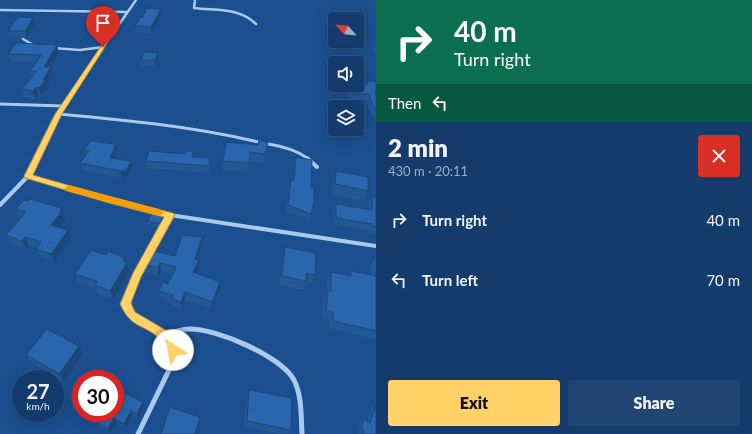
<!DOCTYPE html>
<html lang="en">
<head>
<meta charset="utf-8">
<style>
  body { margin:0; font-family:Lato,sans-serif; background:#214673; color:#f1f3f6; height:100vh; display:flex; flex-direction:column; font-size:15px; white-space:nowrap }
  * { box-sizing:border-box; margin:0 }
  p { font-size:13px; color:#9dadc1 }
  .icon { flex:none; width:22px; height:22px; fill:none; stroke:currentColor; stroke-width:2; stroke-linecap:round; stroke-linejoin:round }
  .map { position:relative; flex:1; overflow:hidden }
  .sheet { display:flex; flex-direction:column; background:#143b6b; width:376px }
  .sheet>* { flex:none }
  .banner { background:#0b6e4f; color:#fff; overflow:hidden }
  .needle { width:26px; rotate:297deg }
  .fabs { position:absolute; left:328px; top:12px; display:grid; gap:8px }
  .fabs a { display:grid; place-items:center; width:36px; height:36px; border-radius:4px; background:#143b6b; box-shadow:0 4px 16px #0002,0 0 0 1px #33557e; font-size:20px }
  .speed { position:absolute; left:12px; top:370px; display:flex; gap:8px; font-size:20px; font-weight:700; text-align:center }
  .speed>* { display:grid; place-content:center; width:52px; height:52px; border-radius:50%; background:#143b6b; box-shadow:0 4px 16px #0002,0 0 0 1px #33557e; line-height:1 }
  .speed small { font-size:10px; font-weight:400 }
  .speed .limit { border:6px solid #d22; background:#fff; color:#111 }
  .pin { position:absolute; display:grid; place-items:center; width:34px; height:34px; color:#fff; margin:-41px -17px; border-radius:50% 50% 50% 0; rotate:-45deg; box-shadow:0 0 4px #0007 }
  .pin .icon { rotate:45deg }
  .me { position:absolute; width:44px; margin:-22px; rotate:326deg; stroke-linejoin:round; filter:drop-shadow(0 0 3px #0008) }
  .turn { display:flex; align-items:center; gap:14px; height:84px; padding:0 12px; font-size:18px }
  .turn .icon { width:52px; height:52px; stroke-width:2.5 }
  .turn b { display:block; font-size:28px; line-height:34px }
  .then { display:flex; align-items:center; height:38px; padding:0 12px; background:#0003; gap:8px; font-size:15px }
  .round { display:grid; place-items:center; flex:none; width:42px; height:42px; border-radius:4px; background:#214673 }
  .headline { display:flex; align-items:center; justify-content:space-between; height:68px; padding:0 12px }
  h1 { font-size:24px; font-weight:800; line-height:30px }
  .button { display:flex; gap:8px; margin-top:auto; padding:8px 12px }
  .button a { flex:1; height:46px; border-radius:4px; background:#ffd166; color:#111; font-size:16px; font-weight:800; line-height:46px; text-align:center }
  .button a+a { background:#214673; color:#f1f3f6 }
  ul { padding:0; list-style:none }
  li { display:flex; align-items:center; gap:12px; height:60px; padding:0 12px }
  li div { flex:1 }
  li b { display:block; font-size:15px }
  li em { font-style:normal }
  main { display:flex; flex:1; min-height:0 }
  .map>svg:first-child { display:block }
</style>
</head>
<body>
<main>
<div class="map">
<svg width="376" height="434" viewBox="0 0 376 434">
  <rect width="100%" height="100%" fill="#1b4f8f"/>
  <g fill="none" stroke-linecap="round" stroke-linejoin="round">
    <path stroke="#a9c9ee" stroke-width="2.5" d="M195 0 194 8C216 11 239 7 256 24
      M0 10 127 12
      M23 39 35 46
      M53 48 80 50 103 47
      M88 69 136 0"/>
    <path stroke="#a9c9ee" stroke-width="3" d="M0 104 64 106
      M59 114C124 120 190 126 254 141 272 145 294 147 308 159
      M36 159 59 114 89 68"/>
    <path stroke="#a9c9ee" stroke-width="4" d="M37 158 28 176 109 200 170 215 376 246
      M307 158 317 167
      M0 205 28 176
      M136 278 170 215"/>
    <path stroke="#a9c9ee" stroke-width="5" d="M136 277 125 304 131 315 165 336 173 350 170 368 138 434
      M165 336C172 333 180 329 189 329 215 328 281 356 294 380 302 396 301 416 302 434"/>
  </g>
  <path fill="#245895" d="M162 14 152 33 136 32 135 26 143 17Z
    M35 24 27 37H9L8 31Z
    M376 45V54L373 51 375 46Z
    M59 52 50 67 53 75 47 86 48 89 41 96H38L35 99 24 97 22 89 32 77 30 71 36 62H11L8 54Z
    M158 59 155 66H141V60Z
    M367 81 376 82V118H373L366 100H351L347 90 349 85 366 84Z
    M226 142 266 151 263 163 249 161 247 172 222 170 223 161Z
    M116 144 117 150 114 158 132 168 127 177 122 178 82 170 80 163 86 156 84 150Z
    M193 151V157L210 158 209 173 147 168 146 161 185 154Z
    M296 157 311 188V214L309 220 286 211 289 187 291 180 293 181 294 164Z
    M336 171 368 191 363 201 332 194 333 181Z
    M372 196 376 197V234L369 233V231L333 224V211L336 204 368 210V202Z
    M28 201 62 208 65 217 64 218 65 220 59 227 71 238 54 262 40 257 36 249 37 248 29 245 26 249 11 244 6 235 21 218 16 209Z
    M163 220 159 227 148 224V221Z
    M201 245 197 260H199V268L196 273 220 289 211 309 185 300 181 309 172 306 171 302 160 298 159 291 168 284 173 274 161 271 158 276 145 272 144 264 175 256Z
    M285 247 315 275 311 284 306 283 303 290 279 285 283 256Z
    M375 257H376V340L329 328V320L322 318 324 298 327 292V280L331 272 349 275 351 271 371 275V265Z
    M126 262 129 272 113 299 97 294 96 288 78 283 75 274Z
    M83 354 64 381 32 363 26 355Z
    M249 390 291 430 288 434H279L244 427 247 397Z
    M121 402H143L144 406 138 418 132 415 126 428 116 422 110 433 98 426 95 422Z
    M376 403V434H359L357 432 360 423 364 419 367 421 372 407Z"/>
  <path fill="#1d4779" d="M161 9 162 14 152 33 151 27Z
    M33 18 35 24 27 37 25 31Z
    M57 45 59 52 46 75 44 67Z
    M158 53V59L155 66V60Z
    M51 67 53 75 47 86 48 89 41 96 39 88Z
    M36 87 38 96 35 99 33 91Z
    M116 144 117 150 112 164 110 158Z
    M131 161 132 168 127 177 122 178 120 171Z
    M62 208 65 217 64 218 65 220 55 234 51 225Z
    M163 216V220L159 227V224Z
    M68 230 71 238 54 262 51 254Z
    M25 237 29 245 26 249 22 241Z
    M202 237 201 245 195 267V259Z
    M125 258 129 272 113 299 110 291Z
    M199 260V268L193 280V272Z
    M160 263 161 271 158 276V268Z
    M220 282V289L211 309 212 302Z
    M185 292V300L181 309V302Z
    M79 346 83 354 64 381 59 374Z
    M143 402 144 406 138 418 137 414Z
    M131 411 132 415 126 428 124 424Z
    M200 417 199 422 196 434H195Z
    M114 418 116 422 110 433 108 429Z"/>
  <path fill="#2a66ad" stroke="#1d4779" d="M147 8 161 9 151 27 135 26 141 17H143Z
    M18 17 33 18 25 31H8Z
    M16 43 57 45 44 67H51L43 80 45 81 39 88 36 87 33 91 22 89 37 71H30L41 55 8 54Z
    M144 52 158 53 155 60H141Z
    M367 81 376 82V111L368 94H353L350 85H357V84H368Z
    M259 140 268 142 265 154 250 152 249 163 223 161 226 142 258 145Z
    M90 141 116 144 110 158 131 161 126 171H120L80 163 89 151 84 150Z
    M149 151 185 154V151H193L192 157 210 158 209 166 146 161Z
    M296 157 312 160 311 188H314V202L311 214 288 205 291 180 294 181Z
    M336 171 368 177V191L335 184Z
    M372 196 376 197V227L372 226V224L336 218V204L372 210Z
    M30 199 62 208 60 211H62L51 225 68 230 51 254 36 249 41 242 25 237 22 241 6 235 26 212 16 209 24 200 28 201Z
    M152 213 163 216 159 224 148 221Z
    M182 235 202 237 195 259 199 260 193 272 220 282 212 302 185 292 181 302 171 299 173 295 159 291 163 282 168 284 176 267 160 263 158 268 144 264 151 252 154 253V251L175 256Z
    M285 247 316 253 315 275 307 273 306 281 282 276Z
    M91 250 106 255 109 251 125 258 123 261 127 263 110 291 95 285 97 281 75 274Z
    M351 271 376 276V331L333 321V312L326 310 328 290 331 291V272L351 276Z
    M47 329 79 346 59 374 26 355Z
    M249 390 292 398 291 430 247 421Z
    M126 394 143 402 137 414 131 411 124 424 114 418 108 429 95 422 100 413H115V399L121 402Z
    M376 405V434H363L364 430 361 428 364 419 370 423Z
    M170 407 200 417 195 434H161Z"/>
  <path fill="#ffd166" stroke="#a68842" d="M101 46 105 47 62 114 33 175 109 197 173 213 175 215 141 277 131 303 135 312 169 332 179 350 178 354 173 356C166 353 166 345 160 339 143 323 132 330 120 304L133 273 164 217 109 203 25 178 24 176 55 114Z"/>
  <path fill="#f59e0b" d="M69 185 159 209 164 213 159 216 66 191 65 188Z"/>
</svg>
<div class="fabs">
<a><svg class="needle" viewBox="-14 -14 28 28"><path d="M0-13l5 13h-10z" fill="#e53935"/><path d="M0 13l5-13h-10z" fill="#9dadc1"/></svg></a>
<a><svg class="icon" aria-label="sound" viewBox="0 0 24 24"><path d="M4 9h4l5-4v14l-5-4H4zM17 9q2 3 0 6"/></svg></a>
<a><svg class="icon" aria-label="layers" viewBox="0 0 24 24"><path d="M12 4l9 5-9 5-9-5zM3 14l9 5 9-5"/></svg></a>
</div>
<div class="speed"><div>27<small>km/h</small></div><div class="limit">30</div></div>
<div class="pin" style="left:103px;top:47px;background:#d93025"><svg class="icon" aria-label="arrive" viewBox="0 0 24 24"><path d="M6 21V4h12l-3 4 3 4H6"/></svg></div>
<svg class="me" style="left:173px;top:350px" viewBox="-20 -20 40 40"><circle r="19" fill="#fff"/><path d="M0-13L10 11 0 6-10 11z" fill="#ffd166"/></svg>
</div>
<section class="sheet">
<div class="banner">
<div class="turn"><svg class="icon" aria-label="right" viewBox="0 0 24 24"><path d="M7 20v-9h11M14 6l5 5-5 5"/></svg><div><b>40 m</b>Turn right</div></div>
<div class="then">Then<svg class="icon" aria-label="left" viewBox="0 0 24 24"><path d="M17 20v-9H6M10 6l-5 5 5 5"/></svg></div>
</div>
<div class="headline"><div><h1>2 min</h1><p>430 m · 20:11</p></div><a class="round" style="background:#d93025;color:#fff"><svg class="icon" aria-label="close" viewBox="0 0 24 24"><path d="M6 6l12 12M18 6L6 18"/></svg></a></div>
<ul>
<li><svg class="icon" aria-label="right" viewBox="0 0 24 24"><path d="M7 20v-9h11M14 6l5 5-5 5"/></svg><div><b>Turn right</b></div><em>40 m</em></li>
<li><svg class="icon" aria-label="left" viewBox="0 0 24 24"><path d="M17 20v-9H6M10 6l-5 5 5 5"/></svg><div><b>Turn left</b></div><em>70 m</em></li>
</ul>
<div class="button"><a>Exit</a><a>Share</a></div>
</section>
</main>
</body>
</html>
